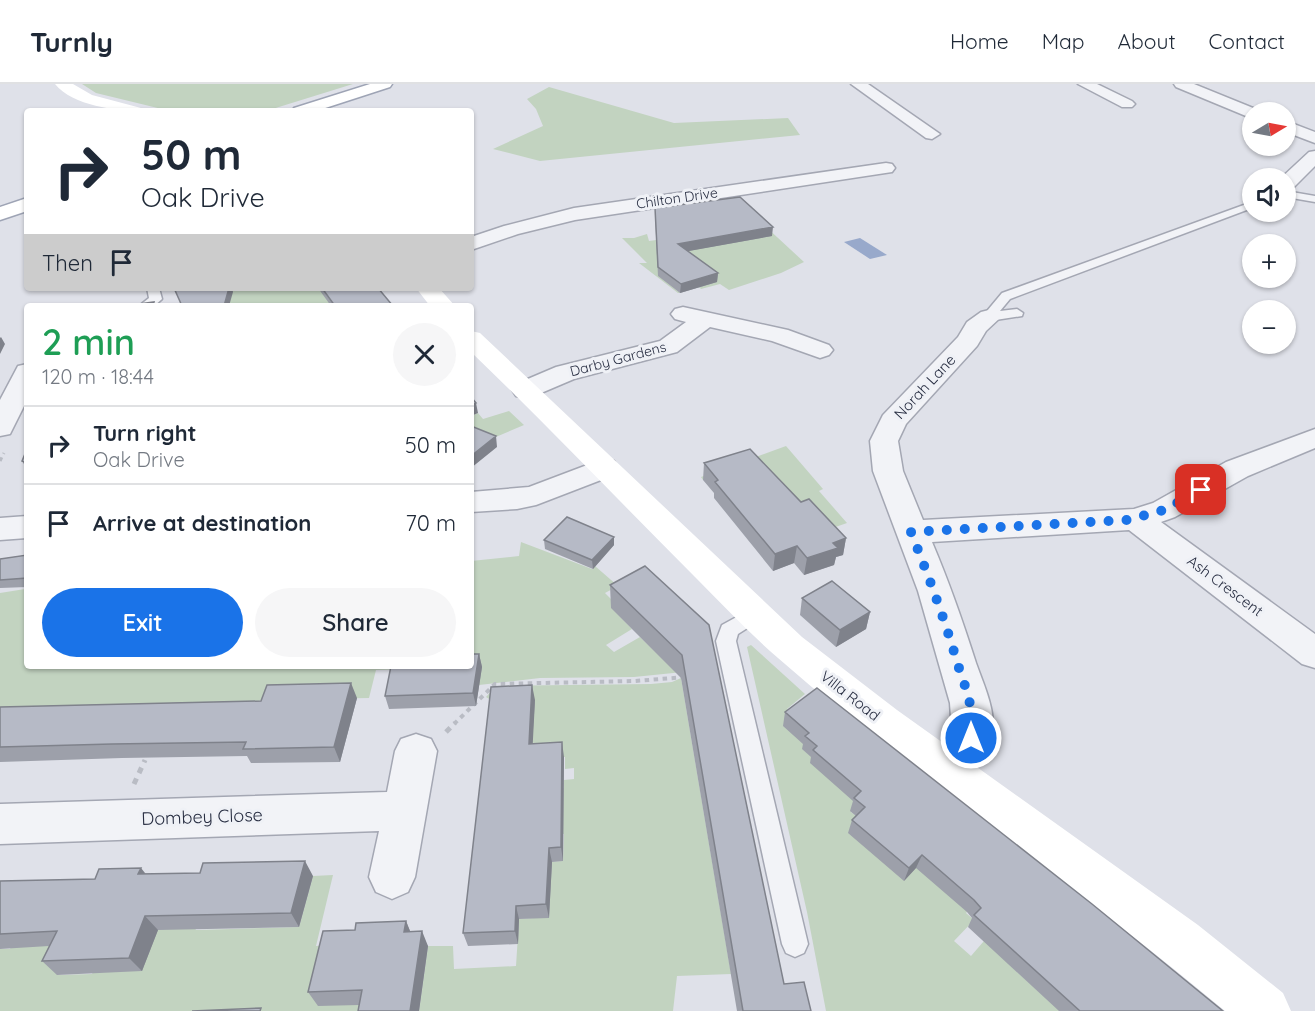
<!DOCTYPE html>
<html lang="en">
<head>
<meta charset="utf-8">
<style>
  body { margin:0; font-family:Quicksand,sans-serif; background:#f6f6f7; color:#1f2937; height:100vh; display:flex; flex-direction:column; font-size:22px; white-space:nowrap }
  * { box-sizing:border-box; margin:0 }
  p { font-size:20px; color:#747a83 }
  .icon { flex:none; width:33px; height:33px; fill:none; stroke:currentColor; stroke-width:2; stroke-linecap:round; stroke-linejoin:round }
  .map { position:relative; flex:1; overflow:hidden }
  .panel { position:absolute; left:24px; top:219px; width:450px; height:366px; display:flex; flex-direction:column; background:#fff; border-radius:6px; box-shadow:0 2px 4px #0004 }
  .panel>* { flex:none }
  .hud { position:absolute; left:24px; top:24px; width:450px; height:183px; border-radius:6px; box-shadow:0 2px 4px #0004; background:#fff; color:#1f2937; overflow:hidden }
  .needle { width:39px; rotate:80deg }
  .buttons { position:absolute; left:1242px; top:18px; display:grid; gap:12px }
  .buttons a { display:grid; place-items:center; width:54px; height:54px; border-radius:50%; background:#fff; box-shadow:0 2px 4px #0004; font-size:30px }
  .pin { position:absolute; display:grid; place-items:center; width:51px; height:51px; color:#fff; margin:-26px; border-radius:12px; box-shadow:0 3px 9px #0006 }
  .me { position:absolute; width:66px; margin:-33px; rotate:0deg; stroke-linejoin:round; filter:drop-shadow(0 0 4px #0008) }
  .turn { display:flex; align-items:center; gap:21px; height:126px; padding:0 18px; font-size:27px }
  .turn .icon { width:78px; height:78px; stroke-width:2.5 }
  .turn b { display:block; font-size:42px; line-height:51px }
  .then { display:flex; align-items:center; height:57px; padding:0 18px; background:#0003; gap:12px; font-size:22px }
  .round { display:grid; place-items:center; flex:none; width:63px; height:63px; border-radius:32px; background:#f6f6f7 }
  .head { display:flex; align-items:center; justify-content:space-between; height:102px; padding:0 18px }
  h1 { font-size:36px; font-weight:600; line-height:45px; color:#1e9e55 }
  .action { display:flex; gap:12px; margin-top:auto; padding:12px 18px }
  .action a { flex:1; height:69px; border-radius:36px; background:#1a73e8; color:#fff; font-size:24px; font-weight:600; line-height:69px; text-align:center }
  .action a+a { background:#f6f6f7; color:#1f2937 }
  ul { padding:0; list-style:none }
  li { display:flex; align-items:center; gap:18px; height:78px; padding:0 18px; border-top:2px solid #e0e1e3 }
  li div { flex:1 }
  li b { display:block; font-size:22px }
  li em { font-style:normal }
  header { display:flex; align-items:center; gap:36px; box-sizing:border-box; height:84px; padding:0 30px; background:#fff; border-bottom:2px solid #e0e1e3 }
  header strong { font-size:28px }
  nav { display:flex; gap:33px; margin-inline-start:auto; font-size:21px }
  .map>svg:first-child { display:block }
</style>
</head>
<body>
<header>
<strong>Turnly</strong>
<nav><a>Home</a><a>Map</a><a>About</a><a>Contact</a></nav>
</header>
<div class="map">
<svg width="1315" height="927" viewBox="0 0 1315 927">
  <rect width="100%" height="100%" fill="#dfe1e9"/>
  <path fill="#c2d3c0" d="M82 0H353L266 27H170L96 9Z
    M549 3 674 39 788 34 800 51 540 77 493 65 543 42 536 25 527 15Z
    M764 141 804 178 781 189 729 206 720 200 701 205 699 203 706 201 665 197 680 209H678L639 179H647L622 154H634L647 150 649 157Z
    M194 204H317L319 207 330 204 356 222H205Z
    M509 327 524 341 484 358 471 352V332L478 329 483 335Z
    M786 362 823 405 819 407 847 439 821 448 749 381 703 396 701 393Z
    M521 458 592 485 595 482 618 502 605 509 617 521 612 524 632 545 606 561 614 568 640 553 663 575 697 554 693 587 634 593 540 594 479 601 471 582V477L519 472Z
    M27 502V582H408V585L376 586 369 614 260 616 254 631 120 620H98L90 634 0 649V509L25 505Z
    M751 561 805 610 787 625 859 701 851 728 861 736 904 796 933 767 983 811 966 829 974 836 954 857 971 872 990 850 1027 870 1014 885 1060 927H826L807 828 747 563Z
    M681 594 731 890 677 892 673 927H419L428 862H453L454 885 516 882 519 835 549 833 550 811 525 779 563 777 564 750 528 751 550 704H564V696L574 695V684L565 685V673L532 674 494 618 486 613 496 602 651 600 672 598Z
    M333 791 316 862 332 861 318 921 370 920 369 927H0V865H10L31 822 75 821 58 891 92 890 104 863 174 805 196 846 299 843 313 792Z"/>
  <path fill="#98a9cb" d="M860 154 887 171 870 175 844 158Z"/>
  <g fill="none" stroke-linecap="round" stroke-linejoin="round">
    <defs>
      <path id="lane" d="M1286 107 1315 112V118L1286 113Z
        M1252 118V124L1010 215 1000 227 1017 225 1023 229 1022 232 989 237 982 233 1002 209Z
        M147 204H159L162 215 154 222H139L149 214Z
        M753 524 760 526 763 531 760 536 738 550 736 557 808 860 804 869 795 873 786 869 782 860 716 557 722 541Z"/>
      <path id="street" d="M851 0H868L940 50 932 55 926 54Z
        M1078 0H1097L1132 17 1135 20 1132 23H1122Z
        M1174 0H1194L1258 26 1260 28H1252V34L1246 32 1176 3Z
        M1286 37 1315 48V59L1286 48Z
        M1315 67V82L1293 104 1286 105V94H1281L1309 68Z
        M886 79 892 80 895 84 892 88 575 136 518 150 471 166V153L504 142 574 124Z
        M683 223 788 246 829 261 833 266 829 271 820 274 772 257 710 243 677 268 574 295 534 312 525 314 516 312 512 306 516 300 556 283 660 257 686 238 675 235 671 230 675 225Z
        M989 226 997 228 1001 233 986 247 977 262 906 340 898 357 903 387 923 436 1134 425 1153 419 1226 378 1315 345V364L1248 392 1175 433 1161 438 1315 550V584L1302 580 1129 446 932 458C949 498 963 538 976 579 983 599 993 620 993 641 993 659 981 672 971 686 959 701 950 704 932 698L926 685 932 672 952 648 950 619 918 507 873 387 870 357 883 331 958 253 967 238 981 228Z
        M27 280V316L10 350 0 352V316L18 282Z
        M603 375 614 377 618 384 614 391 536 421 517 425 471 428V408L529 403Z
        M27 432V454L0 456V434Z
        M416 650 431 655 437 667 415 793 408 808 392 815 376 808 369 793 379 747 0 760V720L387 708 395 667 401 655Z"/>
      <path id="primary" d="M370 0H392L390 3 316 27H292L294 24Z
        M27 114V127L0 136V123Z"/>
    </defs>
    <use href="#lane" stroke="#a4a7b3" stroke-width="3"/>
    <use href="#street" stroke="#a4a7b3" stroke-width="3"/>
    <use href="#primary" stroke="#9ea4b5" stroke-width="3"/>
    <path stroke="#b9bcc4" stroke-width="3" stroke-dasharray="4 4" stroke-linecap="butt" d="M0 377 4 369"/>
    <path stroke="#b9bcc4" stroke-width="4" stroke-dasharray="4.5 4.5" stroke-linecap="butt" d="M454 640 495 600 635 597 686 593"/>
    <path stroke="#b9bcc4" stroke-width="5" stroke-dasharray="6 6" stroke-linecap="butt" d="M446 648 455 639
      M134 700 145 676"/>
    <use href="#lane" fill="#f2f3f7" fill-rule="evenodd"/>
    <use href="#street" fill="#f2f3f7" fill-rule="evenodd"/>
    <path fill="#fff" fill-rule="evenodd" d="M55 0H73L92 11 141 24 143 27C116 27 73 22 55 0Z
      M416 204H439L455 222H430Z
      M471 247 480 249 802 553 897 626 1198 841 1283 909 1291 927H1225C1080 805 921 699 778 574 749 549 722 520 695 493 620 418 547 341 471 268Z"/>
    <use href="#primary" fill="#fff" fill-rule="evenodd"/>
  </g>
  <path fill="#9da0aa" d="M655 132 772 152 688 167 718 189 717 198 680 209 658 192Z
    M318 204H378L393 222H331Z
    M27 365V385L22 377Z
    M704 379 801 418 846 454 843 471 836 473 834 481 804 491 794 479 773 487 714 414V409L703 396Z
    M614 453V461L593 485 545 465 544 456Z
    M27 471V503L0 504V475Z
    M610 501 709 541 784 900 811 927H737L681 594 611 524Z
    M802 514 870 528 866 545 836 563 800 531Z
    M479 570 482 583 476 622 389 625 385 612Z
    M357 614 340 678 251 679 247 672 122 674 0 678V623L261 617Z
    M535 616 532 660 564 673 563 777 552 778 549 834 519 835 518 860 468 862 463 849Z
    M785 628 1223 927H1059L968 843 972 834 967 828 916 784 904 797 848 749 852 736 856 732 850 727 853 717 810 679 811 673 802 665 803 660 783 642Z
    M146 790 313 792 299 843 158 846 142 887 57 891 42 877 49 862 0 865V797L95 795Z
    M406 837 410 847 428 862 419 927H358L359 921 318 922 308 908 355 846Z"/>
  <path fill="#7f828b" d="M773 143 772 152 678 169V160Z
    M718 189 717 198 680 209 681 200Z
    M229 204H232L233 208 229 222H224Z
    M1 253 5 260 0 270V254Z
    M476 319 478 329 471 332V321Z
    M496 352 497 363 471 384V372Z
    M614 453V461L593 485 592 476Z
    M846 454 843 471 836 473 834 481 804 491 807 474 833 459Z
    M797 462 794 479 773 487 775 470Z
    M870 528 866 545 836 563 840 546Z
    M479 570 482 583 476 622 473 609Z
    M351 599 357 614 340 678 334 663Z
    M532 601 535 616 532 674 529 660Z
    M562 658 564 673 563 777 561 763Z
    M549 764 552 778 549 834 546 820Z
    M922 771 916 784 904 797 909 784Z
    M305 777 313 792 299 843 291 829Z
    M141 784 153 799 138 790Z
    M516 822 519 835 518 860 515 847Z
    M145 832 158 846 142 887 129 874Z
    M406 837 412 852 404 848Z
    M422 847 428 862 419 927H410Z"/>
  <path fill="#b6bac6" stroke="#7f828b" stroke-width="1.5" d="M740 113 773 143 678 160 718 189 681 200 658 183 655 124Z
    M174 204H229L224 222H182Z
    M322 204H378L393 222H335Z
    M154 218 153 222H125Z
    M471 313 476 319 471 321Z
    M471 342 496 352 471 372Z
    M27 365V379L22 377Z
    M750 365 801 418 809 415 846 454 833 459 838 464 807 474 797 462 775 470 715 398 718 396 704 379Z
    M567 433 614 453 592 476 544 456Z
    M27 471V494L0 496V475Z
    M645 482 709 541 784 900 804 898 811 927H743L682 571 610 501Z
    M832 497 870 528 840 546 802 514Z
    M471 570H479L473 609 385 612 391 582H471Z
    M351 599 334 663 243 665 246 658 112 660 0 663V623L261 617 267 601Z
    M532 601 529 660 562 658 561 763 549 764 546 820 516 822 515 847 463 849 491 603Z
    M817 604 1092 820 1223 927H1080L974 831 981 824 974 816 922 771 909 784 852 736 865 723 854 714 861 707 813 666 817 662 805 652 809 649 785 628Z
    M305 777 291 829 145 832 129 874 42 877 57 847 0 850V797L95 795 99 785 141 784 138 790 200 789 203 779Z
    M406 837 404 848 422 847 410 927H358L362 906 308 908 323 847 355 846 356 839Z
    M261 924 260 927H192Z"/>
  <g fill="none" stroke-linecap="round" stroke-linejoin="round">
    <path stroke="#1a73e8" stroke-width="10" stroke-dasharray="0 18" d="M971 654C976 627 965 603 957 578 944 533 928 491 911 448L1128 436 1164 426 1201 406"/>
  </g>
  <g text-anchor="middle" stroke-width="6" stroke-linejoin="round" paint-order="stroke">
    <g font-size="14" fill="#272d41" stroke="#eff1f6">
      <text transform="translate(677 114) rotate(-8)" y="5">Chilton Drive</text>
      <text transform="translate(618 275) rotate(-15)" y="5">Darby Gardens</text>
    </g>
    <g font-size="15" fill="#272d41" stroke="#eff1f6">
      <text transform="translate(925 303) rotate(-47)" y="5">Norah Lane</text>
      <text transform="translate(1225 502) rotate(37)" y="5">Ash Crescent</text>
      <text transform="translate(850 612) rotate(38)" y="5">Villa Road</text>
    </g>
    <g font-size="18" fill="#272d41" stroke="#eff1f6">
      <text transform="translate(202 733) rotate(-2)" y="6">Dombey Close</text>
    </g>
  </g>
</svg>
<div class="buttons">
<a><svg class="needle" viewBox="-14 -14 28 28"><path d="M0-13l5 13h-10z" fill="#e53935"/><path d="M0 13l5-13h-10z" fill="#747a83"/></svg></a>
<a><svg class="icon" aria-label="sound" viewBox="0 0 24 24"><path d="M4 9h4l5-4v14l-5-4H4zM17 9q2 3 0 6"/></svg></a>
<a>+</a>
<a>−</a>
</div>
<div class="pin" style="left:1201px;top:406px;background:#d93025"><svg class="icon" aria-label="arrive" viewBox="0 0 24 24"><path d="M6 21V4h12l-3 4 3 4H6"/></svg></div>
<svg class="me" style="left:971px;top:654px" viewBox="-20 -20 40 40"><circle r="17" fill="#1a73e8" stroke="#fff" stroke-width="3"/><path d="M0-11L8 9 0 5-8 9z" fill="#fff"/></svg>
<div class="hud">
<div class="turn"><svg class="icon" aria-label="right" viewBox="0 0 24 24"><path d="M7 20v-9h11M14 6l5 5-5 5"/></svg><div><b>50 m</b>Oak Drive</div></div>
<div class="then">Then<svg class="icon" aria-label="arrive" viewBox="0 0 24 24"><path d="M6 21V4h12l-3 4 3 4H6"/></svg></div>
</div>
<section class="panel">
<div class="head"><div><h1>2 min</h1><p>120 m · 18:44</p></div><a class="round"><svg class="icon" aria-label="close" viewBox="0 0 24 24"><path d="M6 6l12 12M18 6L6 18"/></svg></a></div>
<ul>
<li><svg class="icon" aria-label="right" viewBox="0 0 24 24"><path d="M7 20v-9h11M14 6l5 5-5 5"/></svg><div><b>Turn right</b><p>Oak Drive</p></div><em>50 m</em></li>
<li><svg class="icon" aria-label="arrive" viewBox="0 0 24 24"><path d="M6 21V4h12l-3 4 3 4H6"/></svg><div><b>Arrive at destination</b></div><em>70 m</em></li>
</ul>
<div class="action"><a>Exit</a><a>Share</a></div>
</section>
</div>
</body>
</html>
